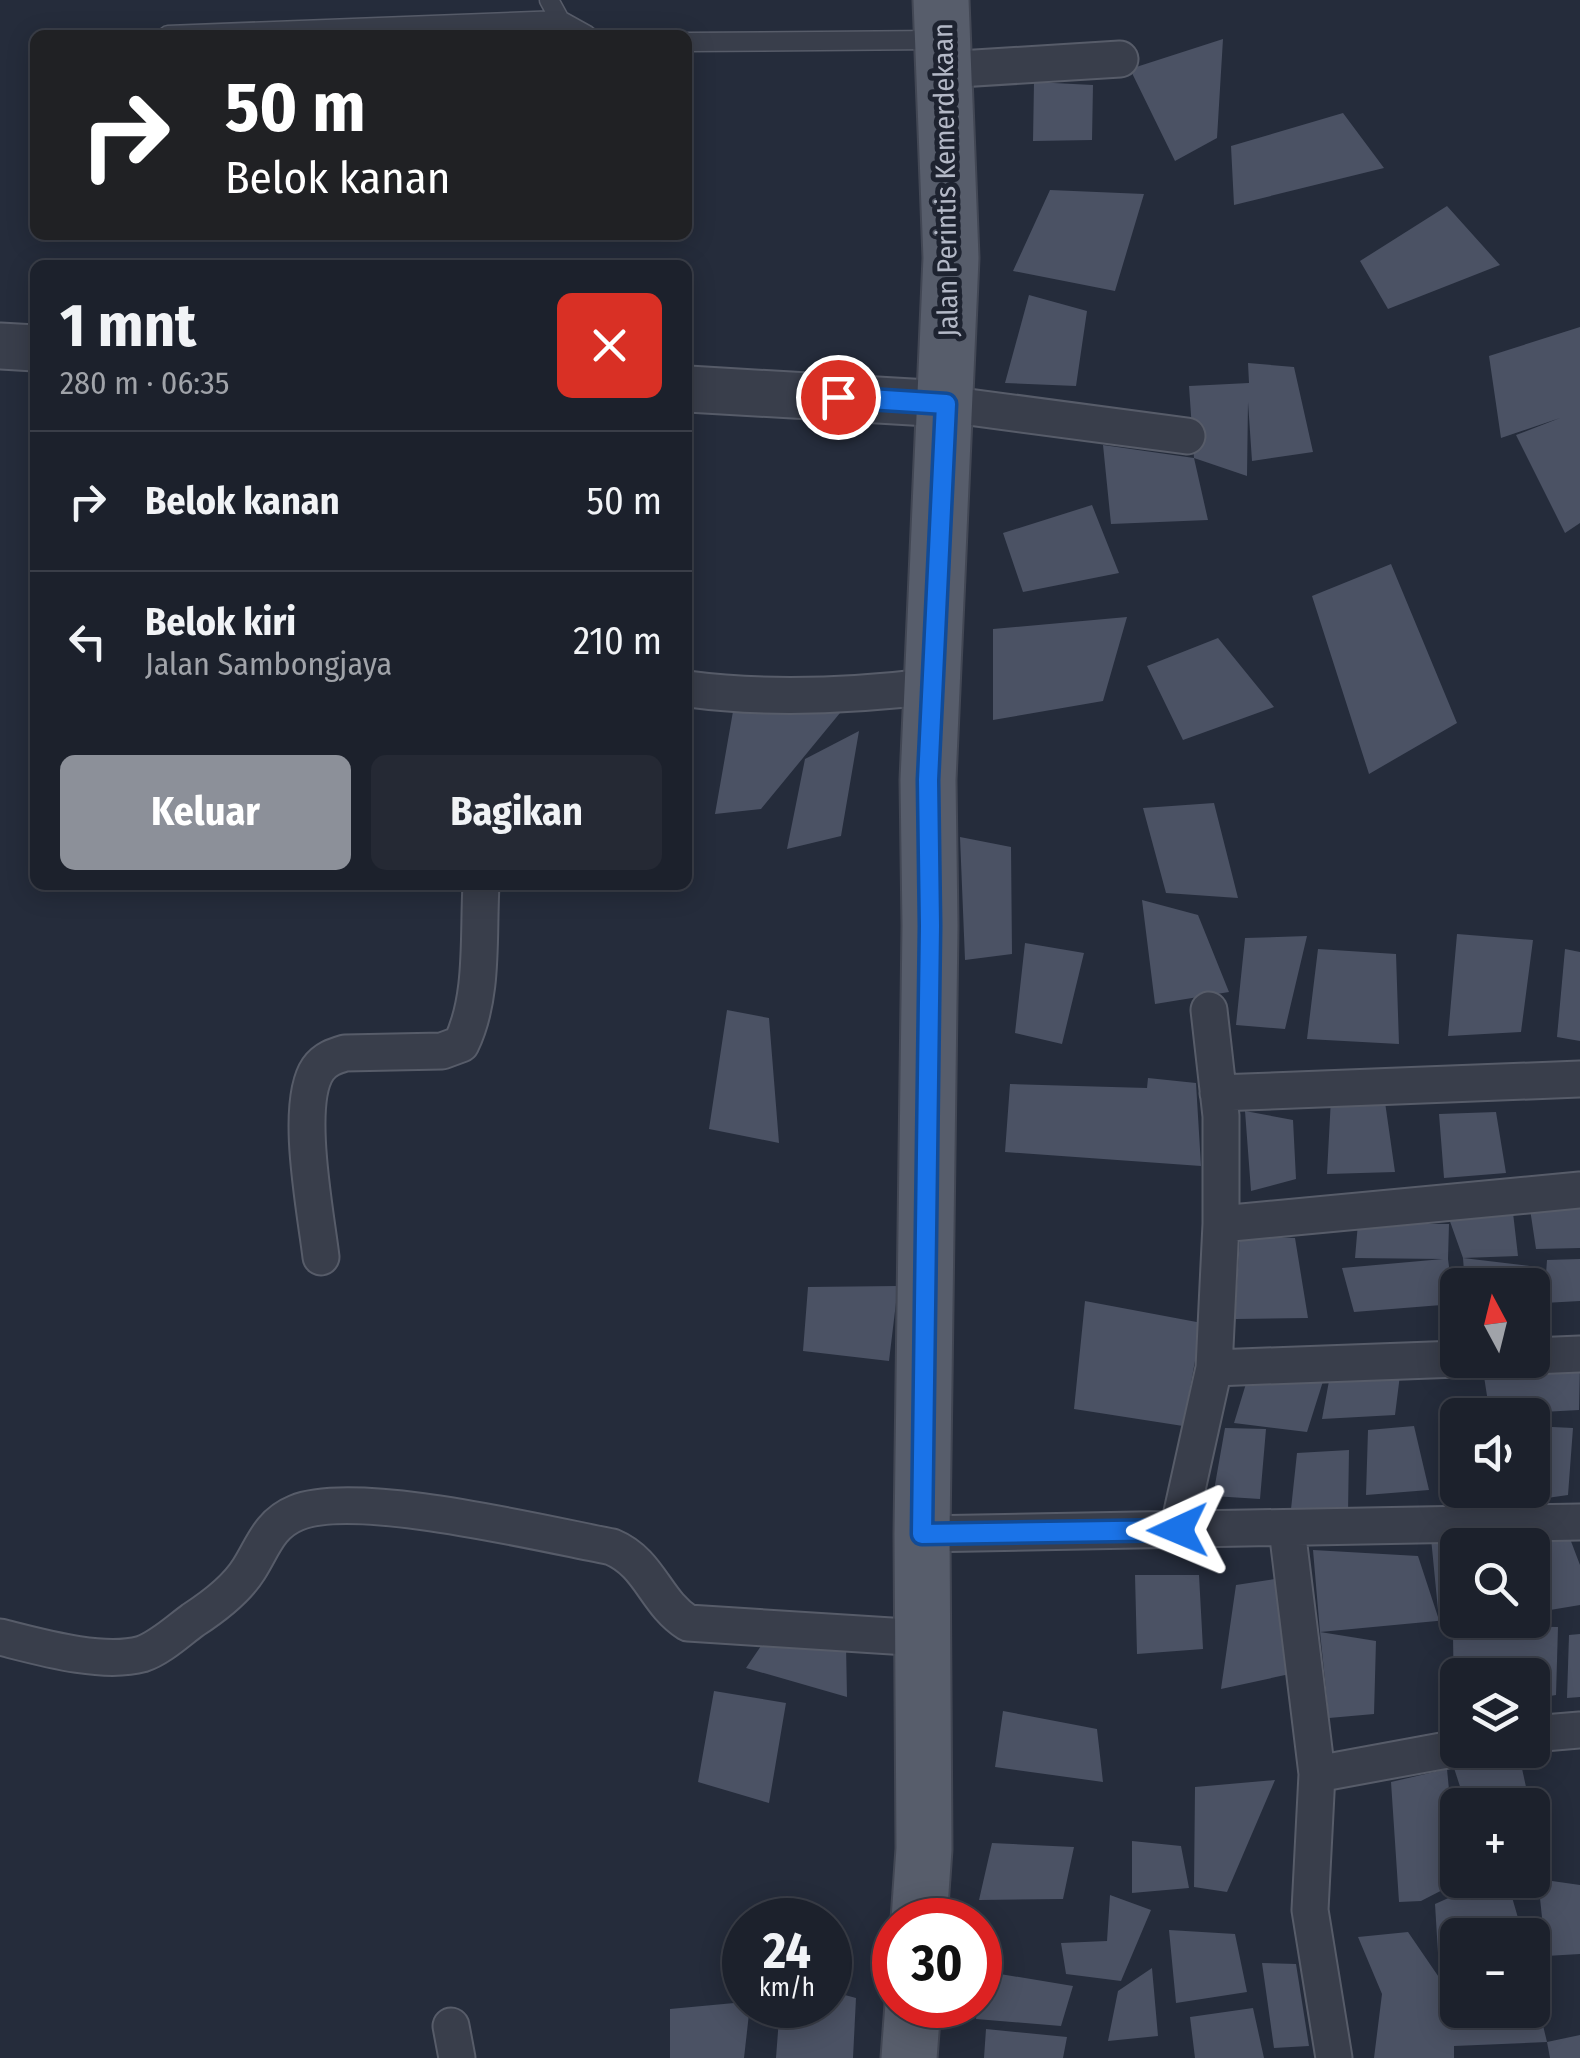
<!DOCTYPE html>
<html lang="id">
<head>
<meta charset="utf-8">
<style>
  body { margin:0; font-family:"Fira Sans Condensed",sans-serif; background:#252934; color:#f1f3f6; height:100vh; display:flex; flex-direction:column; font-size:38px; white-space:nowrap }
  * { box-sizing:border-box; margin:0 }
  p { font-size:32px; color:#a0a3a9 }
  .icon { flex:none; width:55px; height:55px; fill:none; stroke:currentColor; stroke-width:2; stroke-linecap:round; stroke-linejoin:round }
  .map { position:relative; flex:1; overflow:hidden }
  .side { position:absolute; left:30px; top:260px; width:662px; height:630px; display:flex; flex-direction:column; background:#1c212c; border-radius:15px; box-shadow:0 5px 25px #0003,0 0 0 2px #3a3e48 }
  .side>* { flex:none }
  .banner { position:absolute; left:30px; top:30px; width:662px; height:210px; border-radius:15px; box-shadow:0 5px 25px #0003,0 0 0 2px #3a3e48; background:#202124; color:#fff; overflow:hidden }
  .needle { width:65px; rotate:353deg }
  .controls { position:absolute; left:1440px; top:1268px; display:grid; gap:20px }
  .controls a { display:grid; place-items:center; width:110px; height:110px; border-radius:15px; background:#1c212c; box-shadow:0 5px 25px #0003,0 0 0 2px #3a3e48; font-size:50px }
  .speed { position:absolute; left:722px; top:1898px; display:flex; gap:20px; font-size:50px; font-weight:700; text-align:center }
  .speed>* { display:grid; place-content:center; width:130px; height:130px; border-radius:50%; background:#1c212c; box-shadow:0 5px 25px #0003,0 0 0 2px #3a3e48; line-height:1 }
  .speed small { font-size:25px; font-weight:400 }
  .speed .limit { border:15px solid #d22; background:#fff; color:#111 }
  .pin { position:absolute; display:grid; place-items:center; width:85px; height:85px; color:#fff; margin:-42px; border:5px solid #fff; border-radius:50%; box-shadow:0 2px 10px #0007 }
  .me { position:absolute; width:110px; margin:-55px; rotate:269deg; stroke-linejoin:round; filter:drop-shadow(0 0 8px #0008) }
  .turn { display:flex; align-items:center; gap:35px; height:210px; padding:0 30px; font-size:45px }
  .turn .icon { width:130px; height:130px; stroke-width:2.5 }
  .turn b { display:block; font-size:70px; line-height:85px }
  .round { display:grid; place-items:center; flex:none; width:105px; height:105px; border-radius:15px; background:#252934 }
  .overview { display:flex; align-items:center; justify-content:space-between; height:170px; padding:0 30px }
  h1 { font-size:60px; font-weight:700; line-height:75px }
  .primary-button { display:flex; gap:20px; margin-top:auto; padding:20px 30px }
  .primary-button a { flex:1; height:115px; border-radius:15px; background:#8c9099; color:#fff; font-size:40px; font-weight:700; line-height:115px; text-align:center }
  .primary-button a+a { background:#252934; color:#f1f3f6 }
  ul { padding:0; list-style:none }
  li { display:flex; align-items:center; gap:30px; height:140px; padding:0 30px; border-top:2px solid #3a3e48 }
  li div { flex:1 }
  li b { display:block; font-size:38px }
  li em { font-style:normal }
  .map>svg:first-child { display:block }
</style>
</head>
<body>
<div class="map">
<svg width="1580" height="2058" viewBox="0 0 1580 2058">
  <rect width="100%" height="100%" fill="#252c3b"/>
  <path fill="#4b5264" d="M1223 39 1217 138 1175 161 1130 69Z
    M1034 82 1093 85 1092 140 1033 141Z
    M1343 113 1384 168 1234 205 1231 146Z
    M1050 190 1144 194 1115 291 1013 271Z
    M1447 206 1500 265 1388 309 1360 261Z
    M1029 295 1087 311 1076 386 1005 383Z
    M1580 327V523L1565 533 1516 435 1560 418 1501 438 1489 356Z
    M1248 363 1294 367 1313 452 1252 461 1248 402 1247 476 1194 458 1189 386 1249 383Z
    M1103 445 1194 458 1208 520 1111 524Z
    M1092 505 1119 573 1023 592 1003 533Z
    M1391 564 1457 723 1369 774 1312 596Z
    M1127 617 1103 701 993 720V629Z
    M1218 638 1274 707 1183 740 1147 666Z
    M735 700 849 702 761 809 715 814Z
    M859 731 841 836 787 849 805 759Z
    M1214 803 1238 898 1166 893 1143 808Z
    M960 837 1011 847 1012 954 965 960Z
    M1142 900 1198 915 1229 992 1155 1004Z
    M1457 934 1533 940 1521 1032 1448 1036Z
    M1307 936 1285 1029 1236 1025 1245 938Z
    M1025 943 1084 953 1062 1044 1015 1033Z
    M1318 949 1396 954 1399 1044 1307 1039Z
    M1565 949 1580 952V1041L1557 1037Z
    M727 1010 769 1018 779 1143 709 1129Z
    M1148 1078 1196 1083 1201 1166 1005 1152 1010 1084 1147 1088Z
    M1331 1098 1385 1102 1395 1172 1327 1174Z
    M1245 1111 1293 1120 1296 1179 1251 1191Z
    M1496 1112 1506 1173 1444 1178 1439 1114Z
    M1512 1204 1518 1256 1463 1258 1530 1266 1525 1285H1465L1463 1258 1447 1213Z
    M1580 1205V1248L1536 1249 1530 1209Z
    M1358 1223 1449 1224 1448 1259 1454 1304 1354 1312 1342 1268 1443 1259 1355 1258Z
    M1240 1236 1295 1238 1308 1318 1235 1319Z
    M1580 1259V1301L1544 1303 1547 1260Z
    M898 1286 889 1361 803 1351 808 1287Z
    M1085 1301 1202 1323 1183 1426 1074 1409Z
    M1580 1362 1579 1410 1490 1415 1483 1370Z
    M1331 1370 1400 1375 1395 1415 1322 1419Z
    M1325 1375 1307 1432 1234 1423 1248 1377Z
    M1414 1426 1429 1490 1366 1495 1368 1430Z
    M1532 1426 1573 1428 1568 1495 1505 1504 1507 1490H1532Z
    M1225 1428 1266 1429 1260 1499 1213 1496Z
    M1349 1450 1348 1513 1291 1509 1297 1453Z
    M1569 1536 1580 1565V1605L1532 1613V1545H1496L1495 1537Z
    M1495 1537V1545H1458V1619L1320 1632 1313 1550 1418 1556 1439 1620 1431 1538Z
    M1135 1575H1199L1203 1649 1137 1654Z
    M1288 1577 1299 1672 1221 1689 1236 1585Z
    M1499 1626 1558 1627 1556 1695 1532 1699V1675H1458V1704H1454L1453 1636Z
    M1320 1632 1376 1641 1374 1714 1329 1718Z
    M1580 1634V1697L1567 1698 1569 1635Z
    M765 1640 846 1645 847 1697 746 1668Z
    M714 1691 786 1703 769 1803 698 1782Z
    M1003 1711 1097 1729 1103 1782 995 1767Z
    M1519 1755 1530 1805H1466L1454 1768Z
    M1447 1769 1458 1882 1421 1901 1399 1902 1391 1782Z
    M1275 1780 1227 1892 1194 1887 1195 1787Z
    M1132 1841 1181 1846 1189 1888 1132 1893Z
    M992 1843 1074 1847 1063 1899 979 1900Z
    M1538 1879 1580 1885V1954L1546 1956Z
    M1489 1880H1507L1523 1935H1458V1952L1438 1953 1435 1904Z
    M1110 1895 1151 1910 1121 1981 1066 1974 1061 1943 1107 1941Z
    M1169 1930 1235 1934 1247 1992 1176 2003Z
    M1408 1932 1447 1989 1452 2031 1449 1961H1458V2010H1532L1534 1988 1547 2042 1454 2046V2058H1374L1382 1994 1358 1937Z
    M1262 1963 1296 1964 1309 2046 1274 2048Z
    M1152 1968 1158 2036 1108 2041 1118 1991Z
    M982 1971 1073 1986 1061 2026 976 2019Z
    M830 1991 856 1998 853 2058H776L780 2005H830Z
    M745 2002V2005H750L744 2058H670V2009Z
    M1253 2008 1264 2058H1195L1190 2017Z
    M986 2029 1067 2037 1063 2058H984Z
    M1580 2035V2058H1550L1547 2042Z"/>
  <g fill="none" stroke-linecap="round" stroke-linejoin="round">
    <defs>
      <path id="service" d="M549 0 560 20 587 35
        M168 35 560 20
        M688 42 935 40"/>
      <path id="minor" d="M943 70 1120 59
        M946 404 1187 436
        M688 689C769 700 852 696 934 686
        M1209 1010 1221 1116V1224L1214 1368
        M1218 1093 1580 1079
        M1221 1224 1580 1190
        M321 1257C316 1214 294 1104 318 1069 325 1059 335 1056 345 1053L442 1051 461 1044C484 997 478 936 481 885
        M1532 1356 1580 1354
        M1287 1529 1317 1774 1310 1910 1334 2058
        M1178 1530 1214 1368 1458 1359
        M922 1534 1580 1522
        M0 1637C40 1647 102 1665 142 1654 160 1648 178 1631 193 1620 213 1607 236 1590 249 1569 263 1547 269 1524 296 1513 355 1488 544 1534 612 1547 650 1563 655 1602 688 1623L923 1638
        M1532 1734 1580 1730
        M1317 1774 1458 1748
        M451 2026 457 2058"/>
      <path id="tertiary" d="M0 346 35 348
        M688 389 946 404"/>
      <path id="primary" d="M919 1920 924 1849 922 1534 930 926 928 780 951 258 941 0
        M909 2058 913 2005"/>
    </defs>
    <use href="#service" stroke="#575c69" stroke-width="21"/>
    <use href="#minor" stroke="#575c69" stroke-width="39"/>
    <use href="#tertiary" stroke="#575c69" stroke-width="49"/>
    <use href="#primary" stroke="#424754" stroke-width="59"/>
    <use href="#service" stroke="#393e4b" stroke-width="18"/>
    <use href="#minor" stroke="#393e4b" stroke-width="35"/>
    <use href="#tertiary" stroke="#393e4b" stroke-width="45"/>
    <use href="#primary" stroke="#575d6b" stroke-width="55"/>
  </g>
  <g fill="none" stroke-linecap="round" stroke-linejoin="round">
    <defs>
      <path id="route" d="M838 397 946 404 928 780 930 926 922 1534 1178 1530"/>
    </defs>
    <use href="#route" stroke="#114b97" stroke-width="25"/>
    <use href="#route" stroke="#1a73e8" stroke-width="18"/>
  </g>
  <g text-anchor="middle" stroke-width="10" stroke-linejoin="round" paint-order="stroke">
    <g font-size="28" fill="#b4b9c7" stroke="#1e2330">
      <text transform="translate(945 180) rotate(-91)" y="10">Jalan Perintis Kemerdekaan</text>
    </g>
  </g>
</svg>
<div class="controls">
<a><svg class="needle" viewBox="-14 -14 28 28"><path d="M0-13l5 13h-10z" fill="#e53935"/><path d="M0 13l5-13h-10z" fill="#a0a3a9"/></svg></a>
<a><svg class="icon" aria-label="sound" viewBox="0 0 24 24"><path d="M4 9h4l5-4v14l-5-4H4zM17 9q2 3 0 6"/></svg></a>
<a><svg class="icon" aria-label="search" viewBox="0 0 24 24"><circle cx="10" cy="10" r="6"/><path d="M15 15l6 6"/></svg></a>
<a><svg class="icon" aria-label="layers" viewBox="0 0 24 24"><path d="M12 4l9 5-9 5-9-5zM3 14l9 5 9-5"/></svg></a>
<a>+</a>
<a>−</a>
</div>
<div class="speed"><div>24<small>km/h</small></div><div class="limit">30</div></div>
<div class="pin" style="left:838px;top:397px;background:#d93025"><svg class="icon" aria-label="arrive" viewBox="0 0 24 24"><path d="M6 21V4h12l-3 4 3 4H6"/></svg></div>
<svg class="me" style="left:1178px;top:1530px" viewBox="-20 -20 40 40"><path d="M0-17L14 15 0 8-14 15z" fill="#1a73e8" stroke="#fff" stroke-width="4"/></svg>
<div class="banner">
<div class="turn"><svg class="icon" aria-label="right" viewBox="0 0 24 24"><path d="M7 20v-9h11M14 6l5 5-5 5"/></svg><div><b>50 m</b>Belok kanan</div></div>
</div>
<section class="side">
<div class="overview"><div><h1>1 mnt</h1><p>280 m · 06:35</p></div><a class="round" style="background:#d93025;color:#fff"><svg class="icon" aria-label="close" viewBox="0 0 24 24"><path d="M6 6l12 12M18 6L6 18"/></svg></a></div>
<ul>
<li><svg class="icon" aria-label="right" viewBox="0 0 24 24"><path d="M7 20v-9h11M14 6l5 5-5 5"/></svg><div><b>Belok kanan</b></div><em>50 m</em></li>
<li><svg class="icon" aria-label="left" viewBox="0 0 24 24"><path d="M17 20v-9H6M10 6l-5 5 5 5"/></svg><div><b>Belok kiri</b><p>Jalan Sambongjaya</p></div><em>210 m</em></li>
</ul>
<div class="primary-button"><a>Keluar</a><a>Bagikan</a></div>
</section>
</div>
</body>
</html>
